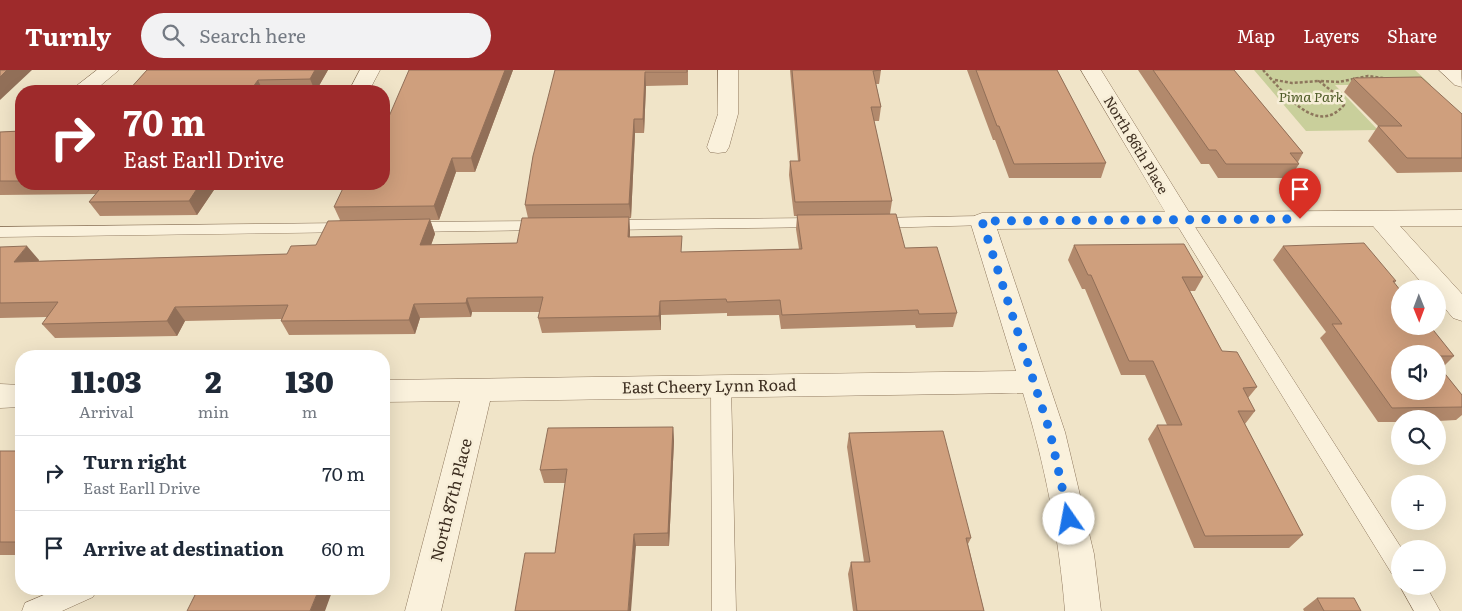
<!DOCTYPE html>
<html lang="en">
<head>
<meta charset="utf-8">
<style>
  body { margin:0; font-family:Literata,serif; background:#f2f2f3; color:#1f2937; height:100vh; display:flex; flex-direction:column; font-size:19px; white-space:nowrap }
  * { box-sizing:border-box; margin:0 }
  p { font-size:16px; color:#747a83 }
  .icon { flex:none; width:28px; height:28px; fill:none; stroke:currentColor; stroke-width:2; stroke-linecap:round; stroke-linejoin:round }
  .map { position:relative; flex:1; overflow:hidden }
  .side { position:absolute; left:15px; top:280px; width:375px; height:245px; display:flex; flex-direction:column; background:#fff; border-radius:20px; box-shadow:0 5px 20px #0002 }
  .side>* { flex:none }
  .banner { position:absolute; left:15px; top:15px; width:375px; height:105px; border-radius:20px; box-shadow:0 5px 20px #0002; background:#9e2a2b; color:#fff; overflow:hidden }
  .needle { width:32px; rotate:179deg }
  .controls { position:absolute; left:1391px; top:210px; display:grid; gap:10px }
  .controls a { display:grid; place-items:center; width:55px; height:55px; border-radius:50%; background:#fff; box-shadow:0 5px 20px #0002; font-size:25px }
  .pin { position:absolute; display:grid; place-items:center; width:42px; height:42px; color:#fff; margin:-51px -21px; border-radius:50% 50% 50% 0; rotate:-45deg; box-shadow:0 0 5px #0007 }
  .pin .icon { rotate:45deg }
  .me { position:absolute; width:55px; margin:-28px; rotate:348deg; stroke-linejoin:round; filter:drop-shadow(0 0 4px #0008) }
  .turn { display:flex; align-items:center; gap:18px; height:105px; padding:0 25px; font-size:22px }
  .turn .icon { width:65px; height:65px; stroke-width:2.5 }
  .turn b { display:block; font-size:35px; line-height:42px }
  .eta { display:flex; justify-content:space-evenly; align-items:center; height:85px; text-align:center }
  .eta b { font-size:30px; font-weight:800; line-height:35px }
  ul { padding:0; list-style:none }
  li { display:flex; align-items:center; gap:15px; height:75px; padding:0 25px; border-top:1px solid #e0e1e3 }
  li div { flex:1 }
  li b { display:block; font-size:19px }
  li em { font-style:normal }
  header { display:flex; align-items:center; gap:30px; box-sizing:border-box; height:70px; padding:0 25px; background:#9e2a2b; color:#fff }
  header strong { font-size:24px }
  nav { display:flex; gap:28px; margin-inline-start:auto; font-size:18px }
  .search { width:350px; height:45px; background:#f2f2f3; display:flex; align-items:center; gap:12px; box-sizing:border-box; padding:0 18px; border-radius:28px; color:#747a83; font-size:19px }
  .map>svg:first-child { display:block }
</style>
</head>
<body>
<header>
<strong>Turnly</strong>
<div class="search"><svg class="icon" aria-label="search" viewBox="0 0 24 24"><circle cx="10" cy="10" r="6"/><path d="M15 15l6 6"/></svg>Search here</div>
<nav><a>Map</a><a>Layers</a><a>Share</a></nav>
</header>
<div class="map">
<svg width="1462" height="541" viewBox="0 0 1462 541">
  <rect width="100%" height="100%" fill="#f0e4c8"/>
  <path fill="#c9cf9b" d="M1254 0H1415L1431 15H1335L1378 60 1306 61Z"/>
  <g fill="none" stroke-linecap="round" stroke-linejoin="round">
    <defs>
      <path id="service" d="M1182 145 1188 146 1402 479H1400V507L1392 504 1174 150 1176 146Z
        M982 146 988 147 990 151 988 155 874 158 868 157 866 153 868 149 874 148Z
        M821 148 827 149 829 153 827 157 604 160 598 159 596 155 598 151 604 150Z
        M546 151 552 152 554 156 552 160 406 162 400 161 398 157 400 153 406 152Z
        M349 153 355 154 357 158 355 162 0 167V157Z
        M721 308 728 311 731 316 736 541H712L711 316 714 311Z
        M1400 516H1426L1440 541H1414Z
        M58 519H97L93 527 62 541H22L25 533Z"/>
      <path id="minor" d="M97 0H119L94 21H72L75 17Z
        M360 0H380L369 21H349Z
        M718 0H738V44L729 77 726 82 718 83 710 82 707 77 718 44Z
        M1081 0H1101L1189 142 1462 140V156H1400L1462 224V251L1453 248 1438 230V219H1427L1373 156 997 159 1065 362 1094 484 1101 541H1065C1059 467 1045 394 1023 323L490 331 441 541H405L460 331 384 332V310L1016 301 970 151 974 146 982 143 1165 142Z
        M1439 0H1461L1462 17 1455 15Z
        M0 314 21 315V337L0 338Z"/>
    </defs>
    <use href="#service" stroke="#8d765c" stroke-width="1"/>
    <use href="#minor" stroke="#8d765c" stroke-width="1"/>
    <path stroke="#8d765c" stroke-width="2.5" stroke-dasharray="3 2" stroke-linecap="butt" d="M1263 0C1283 21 1316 68 1344 35L1342 29 1319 11 1339 12 1368 6 1383 8
      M1275 10 1292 13 1319 11"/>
    <use href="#service" fill="#faf1dc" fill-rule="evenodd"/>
    <use href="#minor" fill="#faf1dc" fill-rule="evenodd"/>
  </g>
  <path fill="#b2896c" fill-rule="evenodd" d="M147 0H328L316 21H128Z
    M409 0H513L475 102H456L439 150H430L435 164 431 175 517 173 528 148 525 135 555 0H688V15L646 16 644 63H635L631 148H629L630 161V167L682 182 799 179 796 159 797 146H794L789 105 790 91H798L790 0H881L879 14H876L881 37 879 51H874L892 131 890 144 905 178 957 243 953 257 916 258 915 255 781 259 779 245 727 246V243L661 245V260L542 263 538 248 540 242H472L471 247 420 248 415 264 289 265 281 251V249L185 251 177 266 55 268 42 254 47 247 0 248V177L39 190V191L287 184 316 175 340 150 334 137 384 114Z
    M967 0H1057L1106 93 1101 108H1009L995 70H993Z
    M1138 0H1234L1303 83 1298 92 1299 94 1290 108H1218L1209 94H1201Z
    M1353 8 1462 44V102L1397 103 1368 71 1378 56 1344 22Z
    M21 61V114H218L197 145 100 146 89 132 96 124 0 125V62Z
    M1074 175 1203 207 1195 221H1190L1222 281 1257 317 1248 328 1255 341 1245 354 1303 465 1289 478H1194L1148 369 1157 355H1167L1145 305H1121L1085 219H1082L1068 190Z
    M1283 176 1396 211 1394 213 1454 286 1441 299 1462 325V345L1456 350 1438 351V349H1400V352H1378L1320 268 1326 262 1273 190ZM1400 284H1438V321Z
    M673 357 674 371 669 476H636L555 483 565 413H544L540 400Z
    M849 363 971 468 968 474 984 541H853L848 504 851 492H864L847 377Z
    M0 381H21V485H0Z
    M1317 528 1361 541H1304L1303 539Z"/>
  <path fill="#916f58" d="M7 0H32L0 30V7Z
    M315 0H328L316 21H315L310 9Z
    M505 0H513L475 102 471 88Z
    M645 2 646 16 644 63 643 49Z
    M258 10 263 21H250Z
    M634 49 635 63 631 148 629 134Z
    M452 88 456 102 439 150 434 136Z
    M200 114H218L197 145 189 131Z
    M629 147 630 161 629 181 628 167Z
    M430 149 435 164 426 189 420 175Z
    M27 176 39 190 27 206 14 192Z
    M467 228 472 242 471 247 466 233Z
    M660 231 661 245V260L659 246Z
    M414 234 420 248 415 264 409 250Z
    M175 237 185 251 177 266 167 251Z
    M673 357 674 371 669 476 668 463Z
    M634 464 636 476 631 541H628Z
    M319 519H333L325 541H310Z"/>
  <path fill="#cf9f7d" stroke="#916f58" d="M0 0H7L0 7Z
    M147 0H315L310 9 258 10 250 21H128Z
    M409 0H505L471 88H452L434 136 334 137 345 114H384V58Z
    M555 0H687V2H645L643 49H634L629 134 525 135 533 86Z
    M792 0H881L873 1 881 37H871L892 131 795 132 790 91H800Z
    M976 0H1057L1106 93 1014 94 999 56H997Z
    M1153 0H1234L1303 83H1290L1299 94H1226L1216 80H1209Z
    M1421 7 1462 44V88H1407L1378 56H1402L1353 8Z
    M21 61V111H0V62Z
    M104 114H200L189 131 89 132Z
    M896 144 905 178 937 177 957 243 919 244 918 240 782 245 780 230 727 232 726 229 660 231 659 246 538 248 543 227 467 228 466 233 414 234 409 250 281 251 288 235 175 237 167 251 42 254 58 232 0 233V177L27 176 14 192 287 184 291 176 316 175 328 151 430 149 420 175 517 173 522 148 629 147 628 167 682 166 681 182 802 179 797 145Z
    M1364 173 1396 211H1393L1400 220V256H1430L1454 286H1438V284H1400V321H1438V295L1462 325V337L1392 338 1332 254H1342L1283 176Z
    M1184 174 1203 207H1182L1222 281 1237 282 1257 317 1243 318 1255 341H1238L1303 465 1205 466 1157 355H1182L1153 291H1129L1091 205H1088L1074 175Z
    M673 357 668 463 634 464 628 541H515L525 483H555L567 399 540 400 548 358Z
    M943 361 971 468H966L984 541H857L851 492H870L849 363Z
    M0 381H21V472H0Z
    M198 519H319L310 541H187Z
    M1317 528H1354L1361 541H1324Z"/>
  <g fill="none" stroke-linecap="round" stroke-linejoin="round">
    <path stroke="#1a73e8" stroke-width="9" stroke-dasharray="0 16.2" d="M1069 449 1050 362 982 151 1300 149"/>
  </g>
  <g text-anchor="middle" stroke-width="5" stroke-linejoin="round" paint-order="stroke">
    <g font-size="14" font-style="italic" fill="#4d5a26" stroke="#f7eed8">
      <text x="1311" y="32">Pima Park</text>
    </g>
    <g font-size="14" fill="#3d2e20" stroke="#f7eed8">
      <text transform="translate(1136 75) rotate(59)" y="5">North 86th Place</text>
    </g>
    <g font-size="16" fill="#3d2e20" stroke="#f7eed8">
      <text transform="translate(709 316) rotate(-1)" y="6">East Cheery Lynn Road</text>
      <text transform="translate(451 430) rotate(-76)" y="6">North 87th Place</text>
    </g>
  </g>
</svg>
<div class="controls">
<a><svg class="needle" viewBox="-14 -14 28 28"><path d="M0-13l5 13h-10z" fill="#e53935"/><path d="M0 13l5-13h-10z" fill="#747a83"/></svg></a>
<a><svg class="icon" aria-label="sound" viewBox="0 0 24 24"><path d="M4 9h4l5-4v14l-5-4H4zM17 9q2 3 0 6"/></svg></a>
<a><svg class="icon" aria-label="search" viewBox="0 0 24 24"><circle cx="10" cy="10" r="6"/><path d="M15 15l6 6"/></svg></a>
<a>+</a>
<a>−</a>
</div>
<div class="pin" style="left:1300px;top:149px;background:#d93025"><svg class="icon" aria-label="arrive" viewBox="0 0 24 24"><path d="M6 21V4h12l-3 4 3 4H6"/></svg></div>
<svg class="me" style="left:1069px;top:449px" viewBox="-20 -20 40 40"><circle r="19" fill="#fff"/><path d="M0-13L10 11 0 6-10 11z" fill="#1a73e8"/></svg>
<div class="banner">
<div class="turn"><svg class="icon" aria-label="right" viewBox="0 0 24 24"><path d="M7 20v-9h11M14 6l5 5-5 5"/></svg><div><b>70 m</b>East Earll Drive</div></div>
</div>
<section class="side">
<div class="eta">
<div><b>11:03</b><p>Arrival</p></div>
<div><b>2</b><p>min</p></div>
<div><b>130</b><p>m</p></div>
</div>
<ul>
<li><svg class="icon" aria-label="right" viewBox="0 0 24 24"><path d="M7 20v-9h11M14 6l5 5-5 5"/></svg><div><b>Turn right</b><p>East Earll Drive</p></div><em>70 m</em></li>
<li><svg class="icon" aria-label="arrive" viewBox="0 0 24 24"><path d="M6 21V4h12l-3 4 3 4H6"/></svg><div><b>Arrive at destination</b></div><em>60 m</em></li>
</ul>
</section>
</div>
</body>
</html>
